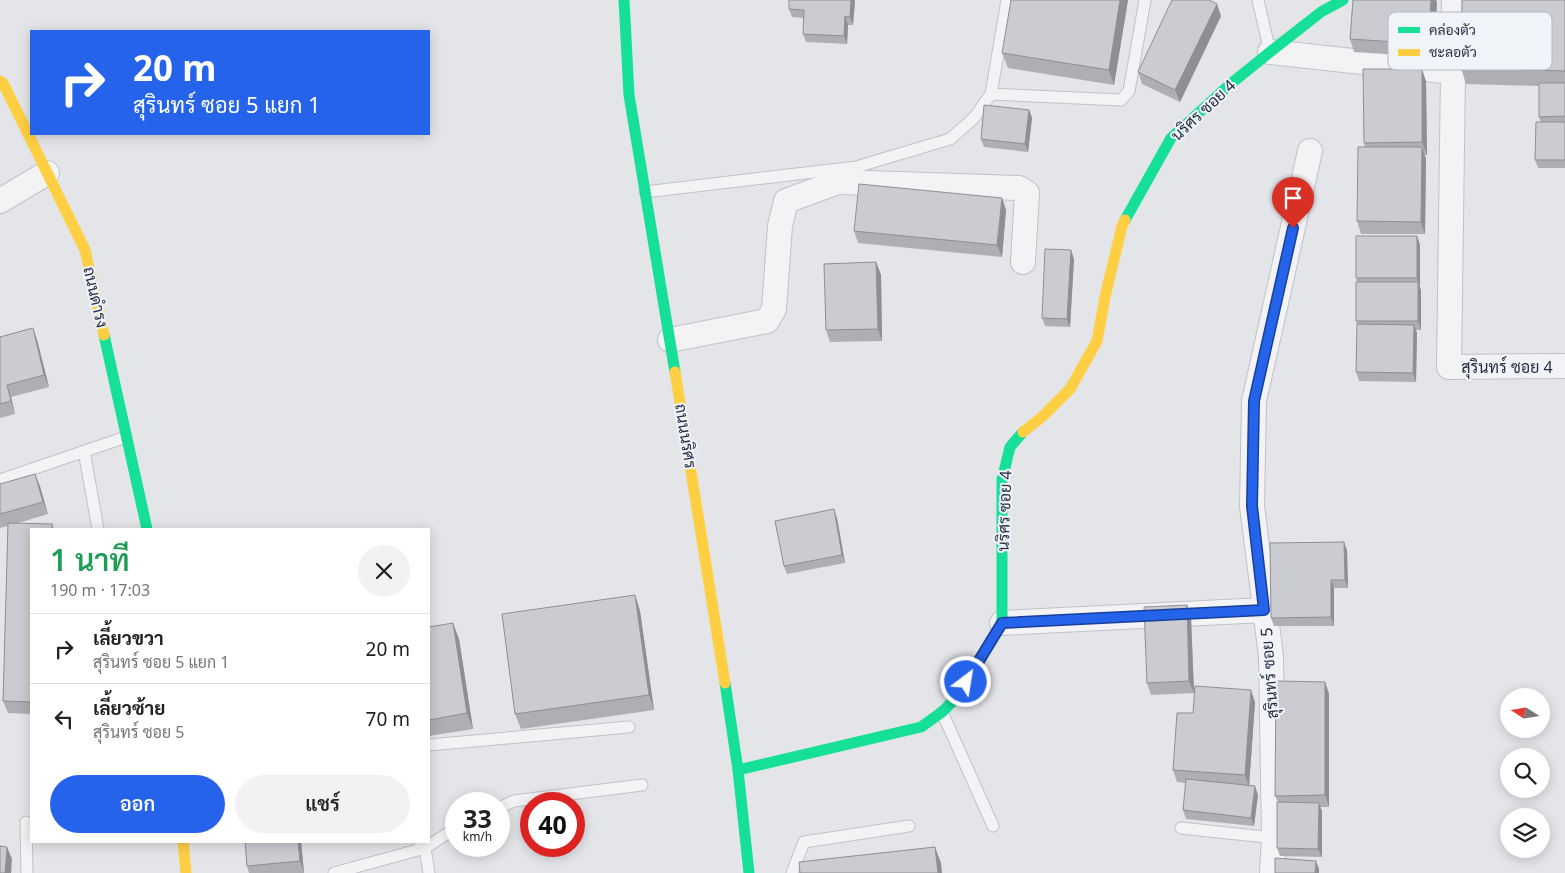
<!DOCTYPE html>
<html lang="th">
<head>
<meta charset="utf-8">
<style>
  body { margin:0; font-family:"Noto Sans",Sarabun,sans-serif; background:#f2f2f2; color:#222; height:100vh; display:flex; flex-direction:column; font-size:19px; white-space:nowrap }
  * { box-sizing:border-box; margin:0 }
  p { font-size:16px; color:#767676 }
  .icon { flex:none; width:28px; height:28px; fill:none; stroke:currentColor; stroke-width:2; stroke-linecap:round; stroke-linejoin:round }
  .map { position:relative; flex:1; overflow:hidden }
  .sheet { position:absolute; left:30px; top:528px; width:400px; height:315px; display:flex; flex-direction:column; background:#fff; border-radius:0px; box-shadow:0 2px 12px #0003 }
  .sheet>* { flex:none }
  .guide { position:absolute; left:30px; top:30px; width:400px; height:105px; border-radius:0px; box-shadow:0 2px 12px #0003; background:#2563eb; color:#fff; overflow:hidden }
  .needle { width:32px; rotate:282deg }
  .fabs { position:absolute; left:1500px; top:688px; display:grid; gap:10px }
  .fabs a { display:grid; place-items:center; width:50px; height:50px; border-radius:50%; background:#fff; box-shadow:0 2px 12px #0003; font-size:25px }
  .speed { position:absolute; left:445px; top:792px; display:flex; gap:10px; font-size:25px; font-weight:700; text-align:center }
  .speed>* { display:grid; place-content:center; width:65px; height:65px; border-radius:50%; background:#fff; box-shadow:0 2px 12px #0003; line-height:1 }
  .speed small { font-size:12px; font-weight:400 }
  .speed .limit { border:8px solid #d22; background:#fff; color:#111 }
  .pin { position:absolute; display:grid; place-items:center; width:42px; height:42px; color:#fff; margin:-51px -21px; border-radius:50% 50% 50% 0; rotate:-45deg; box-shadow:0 0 5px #0007 }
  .pin .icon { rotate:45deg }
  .me { position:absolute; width:55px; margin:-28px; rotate:31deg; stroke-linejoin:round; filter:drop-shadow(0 0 4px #0008) }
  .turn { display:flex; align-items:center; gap:18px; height:105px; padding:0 20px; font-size:22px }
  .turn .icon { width:65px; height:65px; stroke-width:2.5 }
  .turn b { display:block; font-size:35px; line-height:42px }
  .round { display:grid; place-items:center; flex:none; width:52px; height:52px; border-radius:26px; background:#f2f2f2 }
  .overview { display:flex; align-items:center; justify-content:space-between; height:85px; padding:0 20px }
  h1 { font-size:30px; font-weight:600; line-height:38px; color:#1e9e55 }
  .primary-button { display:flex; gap:10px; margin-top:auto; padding:10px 20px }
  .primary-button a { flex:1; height:58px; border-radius:30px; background:#2563eb; color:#fff; font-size:20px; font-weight:600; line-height:58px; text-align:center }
  .primary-button a+a { background:#f2f2f2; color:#222 }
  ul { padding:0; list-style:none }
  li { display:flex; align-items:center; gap:15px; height:70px; padding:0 20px; border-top:1px solid #e0e0e0 }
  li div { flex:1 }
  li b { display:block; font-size:19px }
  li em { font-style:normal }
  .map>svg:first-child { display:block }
</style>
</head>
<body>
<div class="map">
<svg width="1565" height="873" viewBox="0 0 1565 873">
  <rect width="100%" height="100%" fill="#e3e5e9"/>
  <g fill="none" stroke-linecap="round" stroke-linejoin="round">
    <defs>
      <path id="lane" d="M1258 0 1270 52
        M991 94 1121 100 1129 91 1145 0
        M645 192 856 167 950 139 974 118 991 94 1007 0
        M84 451 98 529
        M0 480 126 437
        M942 712 993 826
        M429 745 629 727
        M499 808 514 801 642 785
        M26 822 27 873
        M1181 828 1274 838
        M420 842 425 848 429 873
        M334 873 425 848 456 828
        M792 873 804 842 909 826"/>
      <path id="street" d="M1454 0 1449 367 1565 366
        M1270 52 1453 72
        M0 201 47 173
        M670 340 767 321 774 309 780 226 786 201 838 182 1019 188 1027 193 1023 262
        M1002 623 1264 610
        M1272 873 1274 838 1271 656 1252 506 1254 401 1310 151"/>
    </defs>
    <use href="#lane" stroke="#c0c2c7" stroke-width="13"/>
    <use href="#street" stroke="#c0c2c7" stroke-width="26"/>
    <use href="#lane" stroke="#f3f3f5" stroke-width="11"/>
    <use href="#street" stroke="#f3f3f5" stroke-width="24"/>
    <path stroke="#16e098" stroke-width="11" d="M624 0 629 95 675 372
      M1125 220 1171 138 1228 86 1270 52 1321 12 1343 0
      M104 335 147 529
      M725 683 738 770 749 873
      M738 770 921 727 942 712 957 697 1002 623V480L1010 447 1023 432"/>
    <path stroke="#ffcf43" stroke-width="11" d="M0 81 3 83 85 250 104 335
      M675 372 725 683
      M1023 432 1042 417 1070 389 1097 341 1105 297 1122 226 1125 220
      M183 841 186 873"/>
  </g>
  <path fill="#aeafb4" d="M855 0 853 25H848L847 44 806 42 803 34 804 18 792 17 789 9Z
    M1128 0 1114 85 1008 68 1002 53Z
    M1353 0H1436L1437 3 1433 57 1354 52 1350 39Z
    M1565 0V168H1538L1535 160 1541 122 1539 117V86L1466 84 1461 68Z
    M1221 16 1180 102 1142 84 1138 72Z
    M1426 81 1427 155H1425L1426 159 1425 234H1361L1357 221 1365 147 1364 143Z
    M1029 110 1032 118 1028 152 984 147 981 139Z
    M1002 198 1006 210 1002 257 858 243 854 231Z
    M1417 236 1420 245V286L1421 291V330H1416L1417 333 1416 382 1359 381 1356 372 1357 324 1356 321 1357 282 1356 278Z
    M1074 259 1070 327 1045 326 1042 318Z
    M876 262 881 275 882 341 830 342 826 330Z
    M33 328 37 340 49 387 11 397 15 414 0 418V337Z
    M35 474 48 514 15 524H52L54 529H31V714L8 713 3 701 8 526 0 528V484Z
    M837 518 845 563 787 574 784 566Z
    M1347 550 1348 588H1334V626H1274L1271 618Z
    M635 595 640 611 654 710 521 729 515 714Z
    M1187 605 1191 617 1194 693 1151 695 1147 683Z
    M429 627 459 639 473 729 429 736Z
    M1325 682 1329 694V807H1320L1322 811V857L1280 856 1277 848 1278 802 1275 796Z
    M1255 702 1249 786 1258 795 1254 826 1186 819 1183 810 1186 783 1177 782 1173 770 1193 713Z
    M245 841H301L304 873H249L247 866Z"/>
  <path fill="#8d8f92" d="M851 0H855L853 25 850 17Z
    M1120 0H1128L1114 85 1109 70Z
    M1431 0H1436L1437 3 1433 57 1428 44Z
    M1217 4 1221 16 1180 102 1175 90Z
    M845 16 848 25 847 44 844 36Z
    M1422 69 1426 81 1427 155 1422 142Z
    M1029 110 1032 118 1028 152 1025 144Z
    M1422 147 1426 159 1425 234 1421 222Z
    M1002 198 1006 210 1002 257 997 245Z
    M1417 236 1420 245V286L1417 278Z
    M1071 250 1074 259 1070 327 1067 319Z
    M876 262 881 275 882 341 878 329Z
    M1418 282 1421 291V330L1418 321Z
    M1414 325 1417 333 1416 382 1413 373Z
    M33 328 37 340 49 387 44 375Z
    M7 385 11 397 15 414 11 401Z
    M35 474 40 486 48 514 43 502Z
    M834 509 837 518 845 563 842 555Z
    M1344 542 1347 550 1348 588 1345 580Z
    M1331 580 1334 588V626L1331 617Z
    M635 595 640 611 654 710 649 695Z
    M1187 605 1191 617 1194 693 1189 681Z
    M453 623 459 639 473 729 467 713Z
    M1325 682 1329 694V807L1325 795Z
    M1251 690 1255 702 1249 787 1245 775Z
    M1255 786 1258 795 1254 826 1251 818Z
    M1319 803 1322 811V857L1318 849Z
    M298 841H301L304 873 300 861Z
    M7 847 12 859 11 873H5Z
    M935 847 941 863 942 873H938Z
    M1316 861 1319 869V873H1315Z"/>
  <path fill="#caccd1" stroke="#8d8f92" d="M789 0H851L850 17 845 16 844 36 803 34 804 10 789 9Z
    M1011 0H1120L1109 70 1002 53Z
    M1172 0H1209L1217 4 1175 90 1138 72Z
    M1353 0H1431L1428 44 1350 39Z
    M1462 0H1565V71L1461 68Z
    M1363 69H1422V142L1364 143Z
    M1539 83H1565V116L1539 117Z
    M984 105 1029 110 1025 144 981 139Z
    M1536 122H1565V160H1535Z
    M1358 147H1422L1421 222 1357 221Z
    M859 184 1002 198 997 245 854 231Z
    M1356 236H1417V278H1356Z
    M1045 249 1071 250 1067 319 1042 318Z
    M876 262 878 329 826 330 824 264Z
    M1356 282H1418V321H1356Z
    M1357 324 1414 325 1413 373 1356 372Z
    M33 328 44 375 7 385 11 401 0 404V337Z
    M35 474 43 502 0 514V484Z
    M834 509 842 555 784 566 775 521Z
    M8 523 52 524V529H31V702L3 701Z
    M1344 542 1345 580H1331V617L1271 618 1270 543Z
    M635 595 649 695 515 714 502 614Z
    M1187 605 1189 681 1147 683 1144 607Z
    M453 623 467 713 429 720V627Z
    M1276 681 1325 682V795L1275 796Z
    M1195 686 1251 690 1245 775 1173 770 1177 713H1193Z
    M1186 779 1255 786 1251 818 1183 810Z
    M1277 802 1319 803 1318 849 1277 848Z
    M245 841H298L300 861 247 866Z
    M0 846 7 847 5 873H0Z
    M935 847 938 873H800L799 862Z
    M1275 858 1316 861 1315 873H1275Z"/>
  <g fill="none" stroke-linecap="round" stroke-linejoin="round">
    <defs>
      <path id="route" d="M966 682 1002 623 1264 610 1252 506 1254 401 1293 228"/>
    </defs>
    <use href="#route" stroke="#184099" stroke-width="12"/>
    <use href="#route" stroke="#2563eb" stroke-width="9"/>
  </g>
  <g text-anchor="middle" stroke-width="4" stroke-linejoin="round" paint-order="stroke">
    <g font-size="16" fill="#272f44" stroke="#f0f3f8">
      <text transform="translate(1203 110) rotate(-43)" y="6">นริศร ซอย 4</text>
      <text transform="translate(96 297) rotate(77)" y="6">ถนนดำรง</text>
      <text x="1507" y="373">สุรินทร์ ซอย 4</text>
      <text transform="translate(686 436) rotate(81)" y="6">ถนนนริศร</text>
      <text transform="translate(1004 511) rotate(-88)" y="6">นริศร ซอย 4</text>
      <text transform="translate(1269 673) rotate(-94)" y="6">สุรินทร์ ซอย 5</text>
    </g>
  </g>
  <rect x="1388" y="12" width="164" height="58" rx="8" fill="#f0f3f8" stroke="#b4b8c2" stroke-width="1"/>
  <rect x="1398" y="27" width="22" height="6" fill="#16e098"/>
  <rect x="1398" y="49" width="22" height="7" fill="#ffcf43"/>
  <g font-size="14" fill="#272f44">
    <text x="1429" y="35">คล่องตัว</text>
    <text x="1429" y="57">ชะลอตัว</text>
  </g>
</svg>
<div class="fabs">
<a><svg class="needle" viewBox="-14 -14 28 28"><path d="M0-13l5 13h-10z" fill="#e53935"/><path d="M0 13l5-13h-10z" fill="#767676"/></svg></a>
<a><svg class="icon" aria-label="search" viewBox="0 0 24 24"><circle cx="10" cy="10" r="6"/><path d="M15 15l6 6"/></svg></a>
<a><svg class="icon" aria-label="layers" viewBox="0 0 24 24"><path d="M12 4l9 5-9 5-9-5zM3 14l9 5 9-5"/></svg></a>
</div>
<div class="speed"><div>33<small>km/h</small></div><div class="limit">40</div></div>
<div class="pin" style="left:1293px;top:228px;background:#d93025"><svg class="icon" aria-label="arrive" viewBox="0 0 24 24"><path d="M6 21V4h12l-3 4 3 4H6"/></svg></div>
<svg class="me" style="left:966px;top:682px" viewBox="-20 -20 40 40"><circle r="17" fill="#2563eb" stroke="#fff" stroke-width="3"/><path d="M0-11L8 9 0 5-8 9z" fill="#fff"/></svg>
<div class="guide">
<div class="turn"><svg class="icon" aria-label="right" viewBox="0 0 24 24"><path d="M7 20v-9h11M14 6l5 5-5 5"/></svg><div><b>20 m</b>สุรินทร์ ซอย 5 แยก 1</div></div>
</div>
<section class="sheet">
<div class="overview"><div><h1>1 นาที</h1><p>190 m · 17:03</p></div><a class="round"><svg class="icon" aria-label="close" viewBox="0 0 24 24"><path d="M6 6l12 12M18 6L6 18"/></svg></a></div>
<ul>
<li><svg class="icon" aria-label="right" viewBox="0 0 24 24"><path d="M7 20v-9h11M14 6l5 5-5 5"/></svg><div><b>เลี้ยวขวา</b><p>สุรินทร์ ซอย 5 แยก 1</p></div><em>20 m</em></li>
<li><svg class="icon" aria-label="left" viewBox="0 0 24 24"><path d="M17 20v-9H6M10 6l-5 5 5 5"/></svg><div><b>เลี้ยวซ้าย</b><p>สุรินทร์ ซอย 5</p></div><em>70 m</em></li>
</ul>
<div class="primary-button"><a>ออก</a><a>แชร์</a></div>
</section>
</div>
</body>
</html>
